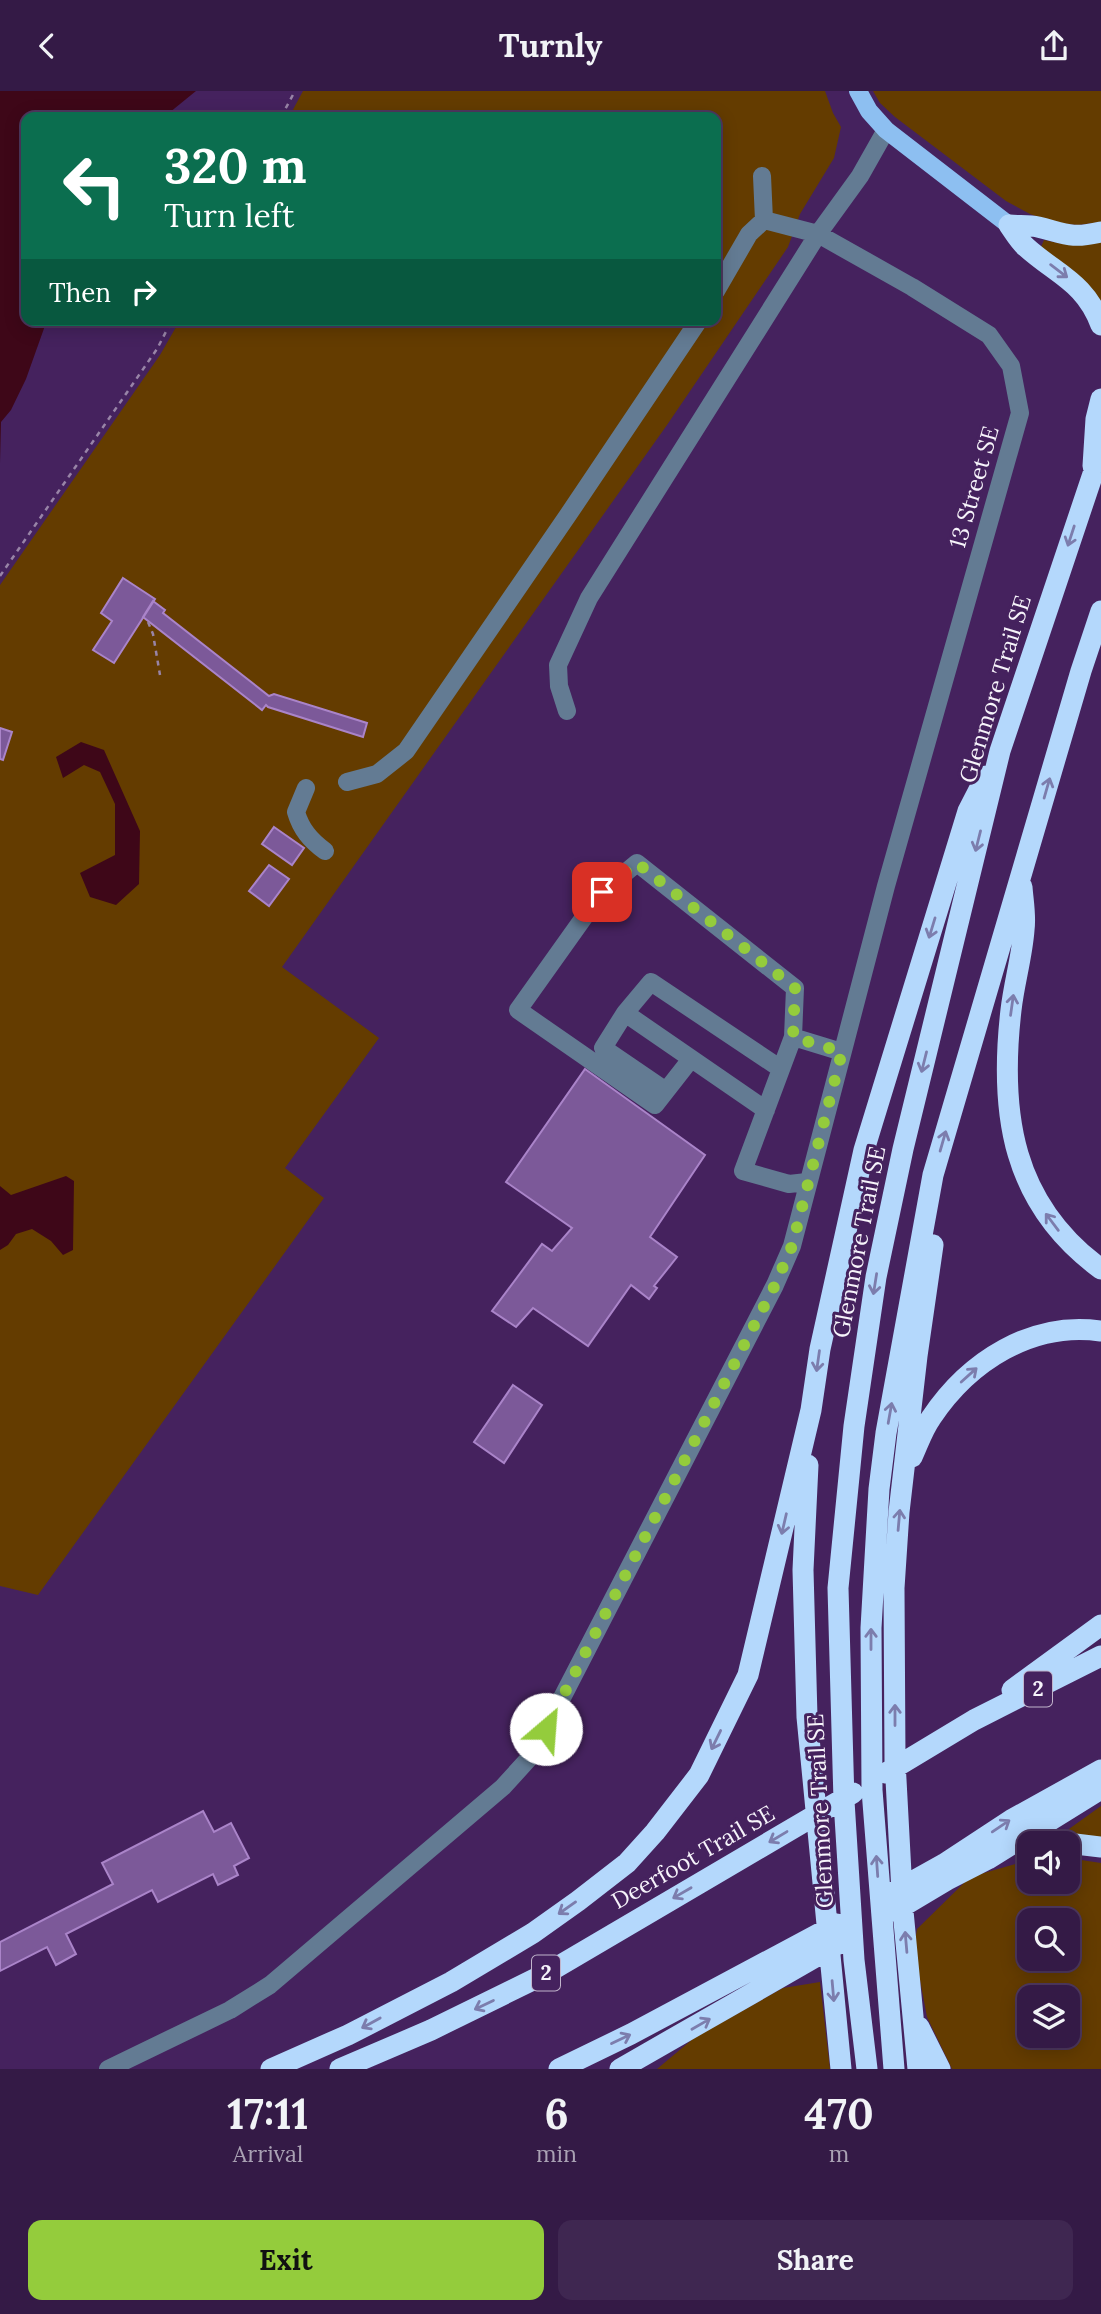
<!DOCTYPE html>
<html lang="en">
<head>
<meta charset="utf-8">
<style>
  body { margin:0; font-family:Lora,serif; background:#3f2751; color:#f1f3f6; height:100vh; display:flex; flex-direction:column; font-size:26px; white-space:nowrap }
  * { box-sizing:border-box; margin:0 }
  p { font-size:23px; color:#a9a1b3 }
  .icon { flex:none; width:38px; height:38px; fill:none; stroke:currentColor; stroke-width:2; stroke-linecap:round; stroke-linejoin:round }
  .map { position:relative; height:1978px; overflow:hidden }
  .sheet { display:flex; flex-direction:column; background:#341a46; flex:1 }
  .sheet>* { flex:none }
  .guide { position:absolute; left:21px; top:21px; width:700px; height:214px; border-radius:14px; box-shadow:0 4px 18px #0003,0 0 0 2px #4e385f; background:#0b6e4f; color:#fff; overflow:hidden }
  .tools { position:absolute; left:1017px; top:1740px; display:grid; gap:14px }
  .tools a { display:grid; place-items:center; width:63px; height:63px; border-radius:14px; background:#341a46; box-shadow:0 4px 18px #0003,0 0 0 2px #4e385f; font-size:35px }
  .pin { position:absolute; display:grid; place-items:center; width:60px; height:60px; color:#fff; margin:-30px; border-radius:14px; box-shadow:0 4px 10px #0006 }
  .me { position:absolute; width:77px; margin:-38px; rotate:27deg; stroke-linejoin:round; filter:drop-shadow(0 0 5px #0008) }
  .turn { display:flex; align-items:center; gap:24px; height:147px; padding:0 28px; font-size:32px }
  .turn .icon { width:91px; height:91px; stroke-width:2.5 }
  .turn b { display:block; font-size:49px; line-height:60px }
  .then { display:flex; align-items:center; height:66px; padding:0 28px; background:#0003; gap:14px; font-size:26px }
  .eta { display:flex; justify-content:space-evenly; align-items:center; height:119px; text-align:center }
  .eta b { font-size:42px; font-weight:700; line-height:49px }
  .primary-button { display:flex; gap:14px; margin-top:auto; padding:14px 28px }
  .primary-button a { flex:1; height:80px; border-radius:14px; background:#94cc3c; color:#111; font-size:28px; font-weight:700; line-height:80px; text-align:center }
  .primary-button a+a { background:#3f2751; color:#f1f3f6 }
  header { display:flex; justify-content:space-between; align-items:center; height:91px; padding:0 28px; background:#341a46; font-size:32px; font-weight:700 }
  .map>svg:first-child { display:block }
</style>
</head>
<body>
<header><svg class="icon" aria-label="back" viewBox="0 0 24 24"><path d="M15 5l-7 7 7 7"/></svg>Turnly<svg class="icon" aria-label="share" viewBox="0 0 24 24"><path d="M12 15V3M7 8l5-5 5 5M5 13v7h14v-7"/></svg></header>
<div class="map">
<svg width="1101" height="1978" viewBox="0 0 1101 1978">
  <rect width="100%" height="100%" fill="#45225e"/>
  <path fill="#643c00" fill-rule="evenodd" d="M303 0H825L833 22 841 36 834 67 800 123 788 156 667 334 282 876 379 947 285 1077 324 1107 38 1504 0 1495V494L160 264 180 229H716V26H289Z
    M873 0H1101V131L1078 134 1055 132 1030 123 1006 110 895 26 880 12Z
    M1044 149 1063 153 1101 151V218L1041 156Z
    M1101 1715V1750L1062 1743Z
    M1068 1767 1101 1772V1978H952L927 1926 914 1857 917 1838 970 1786 1029 1769V1790H1068ZM1029 1829H1068V1867H1029ZM1029 1906H1068V1944H1029Z
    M820 1891 830 1978H657L694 1947 783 1897Z"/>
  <path fill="#3e0718" d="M0 0H196L164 26H26V229H47L26 288 11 319 1 331 0 372Z
    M81 651 104 659 140 740 139 793 116 814 90 806 80 782 115 764V713L100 681 84 674 63 687 56 666Z
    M66 1085 74 1090 73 1159 63 1164 51 1150 32 1138 16 1143 8 1154 0 1159V1095L11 1104Z"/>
  <path fill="#7c5999" stroke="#aa84c9" stroke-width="2" d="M123 487 155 508 114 572 93 559 112 530 101 522Z
    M153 510 165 519 163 522 269 605 274 603 367 632 363 646 268 616 266 614 262 619 143 526Z
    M0 637 12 641 3 669 0 668Z
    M274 736 304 757 292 774 262 753Z
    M269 774 289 788 269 815 249 800Z
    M585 978 705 1064 650 1146 677 1166 654 1195 657 1197 649 1208 631 1194 588 1255 533 1217 516 1236 492 1220 542 1153 552 1160 572 1137 506 1091Z
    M513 1294 542 1314 504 1372 474 1351Z
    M203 1720 214 1741 231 1732 249 1767 234 1775 238 1784 218 1794 213 1783 158 1811 152 1799 66 1843 76 1863 56 1874 47 1856 0 1880V1851L113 1793 102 1772Z"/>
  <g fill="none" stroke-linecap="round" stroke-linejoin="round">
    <path stroke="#9884a7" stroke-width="2.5" stroke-dasharray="5 5" stroke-linecap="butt" d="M281 26 295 0
      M0 485 157 258 172 229
      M148 531 153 543 160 584"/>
    <path stroke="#637b93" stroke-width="18" d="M762 85 764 129
      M567 620 559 595 558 574 589 507 818 143 764 129 749 143 716 200
      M347 691 377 683 406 660 568 424 699 229
      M306 697 296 721C301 738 310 749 325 760
      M625 922 651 891 781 978
      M793 946 842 961
      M691 968 655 1014 518 919 602 801 637 772 795 897 793 946 743 1080 789 1093 807 1091
      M666 1000 603 957 625 922 766 1019
      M108 1978 230 1919 270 1894 503 1696 533 1663 775 1194 792 1155 886 795 1020 322 1011 275 989 244 912 196 818 143 860 85 886 39"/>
    <path stroke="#8dbff1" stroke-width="18" d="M858 0 869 20 886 39 1009 134"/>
    <path stroke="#b4d8fc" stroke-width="21" d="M1009 134C1014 141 1019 150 1026 156 1057 184 1085 191 1101 234
      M1009 134C1018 135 1029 134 1038 136 1066 143 1071 148 1101 141
      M1093 375 1096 328 1101 308
      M1022 796C1023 810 1026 825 1024 839 1022 866 1014 892 1011 919 999 1023 1012 1113 1101 1178
      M912 1366C918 1353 923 1338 931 1327 969 1270 1032 1230 1101 1240
      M808 1374 803 1479 807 1626 841 1978
      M1012 1599 1101 1534
      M886 1682 974 1629 1101 1565
      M1067 1752 1101 1756
      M892 1802 944 1773 1011 1729 1101 1679
      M895 1820 947 1789 988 1768 1101 1698
      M919 1936 940 1978
      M271 1978 348 1944 451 1891 533 1842 578 1810 627 1772 655 1741 699 1684 748 1584 811 1319 820 1258 864 1059 968 720 986 685
      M340 1978 431 1939 547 1882 853 1702
      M559 1978 631 1943 837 1833
      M620 1978 840 1852
      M867 1978 854 1869 844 1710 838 1497 854 1335 876 1186 903 1058 1000 660 1101 359
      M894 1978 872 1699 871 1537 879 1398 886 1342 933 1084 1081 580 1101 520
      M918 1978 903 1820 895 1670 894 1497 899 1421 917 1265 933 1154"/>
  </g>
  <defs><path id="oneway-shaft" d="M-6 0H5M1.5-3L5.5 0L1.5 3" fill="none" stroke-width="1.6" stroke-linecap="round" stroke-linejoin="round" transform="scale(1.75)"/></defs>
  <g stroke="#7c7dad">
    <use href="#oneway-shaft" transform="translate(1059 180) rotate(37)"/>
    <use href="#oneway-shaft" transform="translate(1071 445) rotate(108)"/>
    <use href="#oneway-shaft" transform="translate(1047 697) rotate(-74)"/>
    <use href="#oneway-shaft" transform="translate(978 750) rotate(104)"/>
    <use href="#oneway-shaft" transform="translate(932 837) rotate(107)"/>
    <use href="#oneway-shaft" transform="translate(1012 914) rotate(-82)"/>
    <use href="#oneway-shaft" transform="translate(924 971) rotate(104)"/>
    <use href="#oneway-shaft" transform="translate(943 1050) rotate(-74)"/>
    <use href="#oneway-shaft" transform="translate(1052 1131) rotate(-127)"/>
    <use href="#oneway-shaft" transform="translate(875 1193) rotate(99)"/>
    <use href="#oneway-shaft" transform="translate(818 1270) rotate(98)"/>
    <use href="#oneway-shaft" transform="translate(969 1284) rotate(-42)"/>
    <use href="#oneway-shaft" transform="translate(890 1322) rotate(-80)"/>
    <use href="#oneway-shaft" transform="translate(899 1429) rotate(-85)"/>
    <use href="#oneway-shaft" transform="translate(784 1433) rotate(103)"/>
    <use href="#oneway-shaft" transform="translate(871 1548) rotate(-90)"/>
    <use href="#oneway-shaft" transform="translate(895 1624) rotate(-90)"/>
    <use href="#oneway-shaft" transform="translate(716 1649) rotate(116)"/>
    <use href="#oneway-shaft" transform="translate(1001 1735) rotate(-34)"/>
    <use href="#oneway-shaft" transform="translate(778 1746) rotate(149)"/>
    <use href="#oneway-shaft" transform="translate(877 1775) rotate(-94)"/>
    <use href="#oneway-shaft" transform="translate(682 1802) rotate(150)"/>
    <use href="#oneway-shaft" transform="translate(567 1817) rotate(145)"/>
    <use href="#oneway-shaft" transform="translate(906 1851) rotate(-95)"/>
    <use href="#oneway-shaft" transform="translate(833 1900) rotate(85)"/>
    <use href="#oneway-shaft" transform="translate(484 1914) rotate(154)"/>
    <use href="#oneway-shaft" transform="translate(371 1932) rotate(151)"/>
    <use href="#oneway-shaft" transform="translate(701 1933) rotate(-30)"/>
    <use href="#oneway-shaft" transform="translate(621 1948) rotate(-26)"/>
  </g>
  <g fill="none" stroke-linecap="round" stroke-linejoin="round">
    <path stroke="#94cc3c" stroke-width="12" stroke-dasharray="0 21.6" d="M546 1638 775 1194 792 1155 842 961 793 946 795 897 637 772 602 801"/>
  </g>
  <g text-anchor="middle" stroke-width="6" stroke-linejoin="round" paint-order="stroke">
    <g fill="#45225e" stroke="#c1b4cb" stroke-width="2">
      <rect x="1024" y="1580.5" width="28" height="35" rx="5"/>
      <rect x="532" y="1864.5" width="28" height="35" rx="5"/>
    </g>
    <g font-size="21" font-weight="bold" fill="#f6f3fa">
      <text x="1038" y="1605">2</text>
      <text x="546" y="1889">2</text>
    </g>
    <g font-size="23" fill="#f6f3fa" stroke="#45225e">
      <text transform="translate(974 396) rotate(-74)" y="8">13 Street SE</text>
      <text transform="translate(995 598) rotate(-73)" y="8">Glenmore Trail SE</text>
      <text transform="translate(859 1151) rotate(-79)" y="8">Glenmore Trail SE</text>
      <text transform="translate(820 1720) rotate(-93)" y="8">Glenmore Trail SE</text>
      <text transform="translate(693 1766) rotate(-30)" y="8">Deerfoot Trail SE</text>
    </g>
  </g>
</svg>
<div class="tools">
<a><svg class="icon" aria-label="sound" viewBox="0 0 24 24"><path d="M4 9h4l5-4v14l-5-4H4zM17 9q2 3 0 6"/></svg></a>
<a><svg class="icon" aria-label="search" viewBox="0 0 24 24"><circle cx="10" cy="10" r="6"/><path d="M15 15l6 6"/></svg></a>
<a><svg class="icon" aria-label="layers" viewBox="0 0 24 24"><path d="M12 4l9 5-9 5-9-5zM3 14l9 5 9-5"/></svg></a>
</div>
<div class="pin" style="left:602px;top:801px;background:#d93025"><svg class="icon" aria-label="arrive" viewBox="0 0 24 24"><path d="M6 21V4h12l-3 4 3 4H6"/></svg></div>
<svg class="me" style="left:546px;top:1638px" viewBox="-20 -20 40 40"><circle r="19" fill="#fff"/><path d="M0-13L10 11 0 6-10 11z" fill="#94cc3c"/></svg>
<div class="guide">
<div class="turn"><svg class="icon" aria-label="left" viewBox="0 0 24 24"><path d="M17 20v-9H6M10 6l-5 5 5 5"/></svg><div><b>320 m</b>Turn left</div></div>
<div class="then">Then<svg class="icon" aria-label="right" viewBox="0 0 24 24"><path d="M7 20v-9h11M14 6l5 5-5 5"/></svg></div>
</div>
</div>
<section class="sheet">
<div class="eta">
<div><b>17:11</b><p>Arrival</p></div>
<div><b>6</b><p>min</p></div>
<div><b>470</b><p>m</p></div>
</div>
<div class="primary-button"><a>Exit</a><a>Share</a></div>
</section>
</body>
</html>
